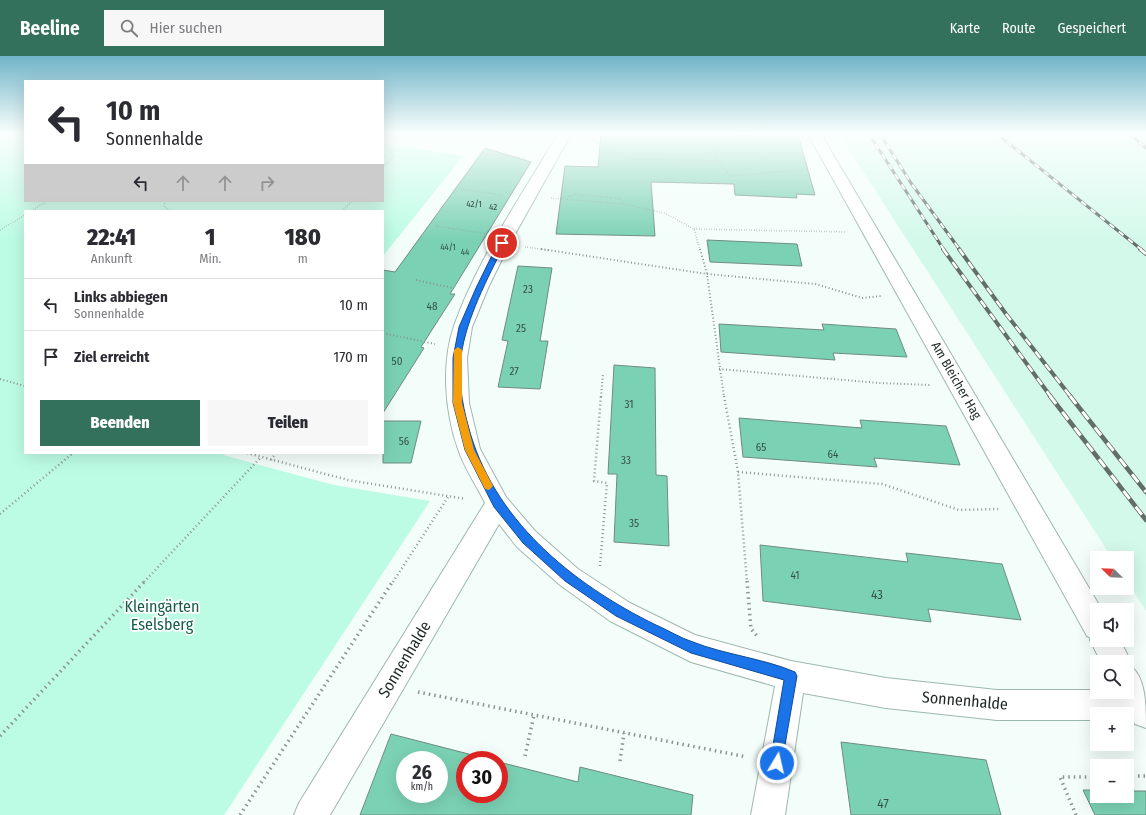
<!DOCTYPE html>
<html lang="de">
<head>
<meta charset="utf-8">
<style>
  body { margin:0; font-family:"Fira Sans Condensed",sans-serif; background:#f7f7f7; color:#2b2b33; height:100vh; display:flex; flex-direction:column; font-size:15px; white-space:nowrap }
  * { box-sizing:border-box; margin:0 }
  p { font-size:13px; color:#7c7c81 }
  .icon { flex:none; width:22px; height:22px; fill:none; stroke:currentColor; stroke-width:2; stroke-linecap:round; stroke-linejoin:round }
  .map { position:relative; flex:1; overflow:hidden }
  .details { position:absolute; left:24px; top:154px; width:360px; height:244px; display:flex; flex-direction:column; background:#fff; border-radius:0px; box-shadow:0 4px 16px #0002 }
  .details>* { flex:none }
  .guide { position:absolute; left:24px; top:24px; width:360px; height:122px; border-radius:0px; box-shadow:0 4px 16px #0002; background:#fff; color:#2b2b33; overflow:hidden }
  .needle { width:26px; rotate:293deg }
  .tools { position:absolute; left:1090px; top:495px; display:grid; gap:8px }
  .tools a { display:grid; place-items:center; width:44px; height:44px; border-radius:0px; background:#fff; box-shadow:0 4px 16px #0002; font-size:20px }
  .speed { position:absolute; left:396px; top:695px; display:flex; gap:8px; font-size:20px; font-weight:700; text-align:center }
  .speed>* { display:grid; place-content:center; width:52px; height:52px; border-radius:50%; background:#fff; box-shadow:0 4px 16px #0002; line-height:1 }
  .speed small { font-size:10px; font-weight:400 }
  .speed .limit { border:6px solid #d22; background:#fff; color:#111 }
  .pin { position:absolute; display:grid; place-items:center; width:34px; height:34px; color:#fff; margin:-17px; border:2px solid #fff; border-radius:50%; box-shadow:0 1px 4px #0007 }
  .me { position:absolute; width:44px; margin:-22px; rotate:9deg; stroke-linejoin:round; filter:drop-shadow(0 0 3px #0008) }
  .turn { display:flex; align-items:center; gap:14px; height:84px; padding:0 16px; font-size:18px }
  .turn .icon { width:52px; height:52px; stroke-width:2.5 }
  .turn b { display:block; font-size:28px; line-height:34px }
  .lanes { display:flex; align-items:center; height:38px; padding:0 16px; background:#0003; justify-content:center; gap:20px; direction:ltr }
  .lanes .off { opacity:.35 }
  .eta { display:flex; justify-content:space-evenly; align-items:center; height:68px; text-align:center }
  .eta b { font-size:24px; font-weight:800; line-height:28px }
  .action { display:flex; gap:8px; margin-top:auto; padding:8px 16px }
  .action a { flex:1; height:46px; border-radius:0px; background:#33715d; color:#fff; font-size:16px; font-weight:800; line-height:46px; text-align:center }
  .action a+a { background:#f7f7f7; color:#2b2b33 }
  ul { padding:0; list-style:none }
  li { display:flex; align-items:center; gap:12px; height:52px; padding:0 16px; border-top:1px solid #e1e1e2 }
  li div { flex:1 }
  li b { display:block; font-size:15px }
  li em { font-style:normal }
  header { display:flex; align-items:center; gap:24px; box-sizing:border-box; height:56px; padding:0 20px; background:#33715d; color:#fff }
  header strong { font-size:19px }
  nav { display:flex; gap:22px; margin-inline-start:auto; font-size:14px }
  .search { width:280px; height:36px; background:#f7f7f7; display:flex; align-items:center; gap:10px; box-sizing:border-box; padding:0 14px; border-radius:0px; color:#7c7c81; font-size:15px }
  .map>svg:first-child { display:block }
</style>
</head>
<body>
<header>
<strong>Beeline</strong>
<div class="search"><svg class="icon" aria-label="search" viewBox="0 0 24 24"><circle cx="10" cy="10" r="6"/><path d="M15 15l6 6"/></svg>Hier suchen</div>
<nav><a>Karte</a><a>Route</a><a>Gespeichert</a></nav>
</header>
<div class="map">
<svg width="1146" height="759" viewBox="0 0 1146 759">
  <rect width="100%" height="100%" fill="#f3fefa"/>
  <path fill="#d3f9eb" d="M839 78H1146V555L1127 525V502H1112Z"/>
  <path fill="#bcfce5" d="M0 78H25V145H383V87L463 100 383 200V155H25V397H225L223 399 334 429 430 445 224 759H0Z"/>
  <path fill="#7bd1b4" stroke="#708b81" fill-rule="evenodd" d="M601 78H717L770 81V78L798 79 815 139 796 138 797 142 735 139 734 128 651 126 655 180 556 178 565 110 598 111Z
    M485 92 531 106 450 238H455L421 291 424 292 383 357V214L395 216Z
    M707 184 797 188 802 210 710 206Z
    M518 210 552 212 540 285H548L540 333 498 331 508 285 502 284Z
    M719 268 824 274 822 268 896 273 907 301 833 297 835 304 721 296Z
    M614 309 655 312 656 419 667 420 669 490 614 486 617 418H608Z
    M739 362 862 372 860 364 946 370 960 409 874 402 877 411 743 401Z
    M383 365H421L411 407H383Z
    M760 489 908 506 906 497 1002 508 1021 564 928 553 931 566 763 545Z
    M391 678 492 704H465V738H499V706L578 726 580 711 693 739 691 759H360ZM405 704H439V738H405Z
    M841 686 986 704 1001 759H851Z
    M1083 734H1097V740H1127V735H1146V759H1095Z"/>
  <g fill="none" stroke-linecap="round" stroke-linejoin="round">
    <defs>
      <path id="minor" d="M558 78H571L510 187 488 232 472 271 467 302 469 347 480 393 506 441 535 475 578 513 630 547 695 579 791 605 886 622 997 634H1097V636H1127V606H1101L1090 584 1091 582 1087 580 808 78H821L1102 554H1097V584H1120L1131 606 1130 610C1146 620 1146 651 1146 672L1135 668 1133 664H1127V658H1097V664H997L886 652 803 637 785 759H751L775 630 691 606 610 565 560 529 517 491 499 468 330 759H294L299 747 485 447C477 430 464 412 458 393 445 356 441 308 454 270 476 206 523 137 558 78Z"/>
    </defs>
    <use href="#minor" stroke="#9db8ae" stroke-width="2"/>
    <path stroke="#8a9490" stroke-width="1.5" stroke-dasharray="0.5 2" stroke-linecap="butt" d="M711 78 717 105 731 120 811 113
      M584 79 627 103 717 105
      M0 86 16 78
      M383 86 392 78
      M468 87 476 78
      M482 97 526 102
      M383 111 394 100 384 86
      M461 133 503 139
      M551 142 557 143 576 138 620 143 624 148 664 157 694 173 700 194
      M560 143 623 148
      M165 145 164 151 171 155
      M31 155 47 145
      M342 155 352 145
      M436 170 481 177
      M694 173 846 176
      M0 174 25 159
      M525 191 548 194"/>
    <path stroke="#8a9490" stroke-width="2" stroke-dasharray="1 2.5" stroke-linecap="butt" d="M541 193 707 218 815 228 862 242 881 240
      M700 193 707 218 724 341
      M416 224 453 232
      M383 277 435 288
      M719 313 879 327 930 329
      M0 323 25 330
      M601 341 603 317"/>
    <path stroke="#8a9490" stroke-width="2.5" stroke-dasharray="1 3" stroke-linecap="butt" d="M724 340 738 416 747 526
      M247 397 348 424 466 443
      M271 404 276 397
      M738 416 882 428 959 454 999 453
      M0 458 73 397
      M600 510 607 427 594 425 601 340
      M144 526 261 401
      M393 526 448 441"/>
    <path stroke="#8a9490" stroke-width="3.5" stroke-dasharray="1.5 4" stroke-linecap="butt" d="M747 525 751 573 757 580
      M418 636 747 701
      M0 680 145 525
      M525 700 534 659
      M620 705 624 677
      M1127 720H1146
      M240 759 393 525
      M1076 759 1060 721H1097"/>
    <use href="#minor" fill="#fff" fill-rule="evenodd"/>
    <defs>
      <path id="rail-far2" d="M869 78 944 194
        M880 78 911 127 960 194
        M997 78 1142 194
        M1130 78 1146 92"/>
      <path id="rail-far1" d="M943 193 1051 341
        M959 193 1006 258 1071 341
        M1140 193 1146 198"/>
      <path id="rail" d="M1050 340 1146 464
        M1070 340 1146 436"/>
    </defs>
    <use href="#rail-far2" stroke="#636d69" stroke-width="3"/>
    <use href="#rail-far1" stroke="#636d69" stroke-width="4"/>
    <use href="#rail" stroke="#636d69" stroke-width="4.5"/>
    <use href="#rail-far2" stroke="#fff" stroke-width="2" stroke-dasharray="6" stroke-linecap="butt"/>
    <use href="#rail-far1" stroke="#fff" stroke-width="2.5" stroke-dasharray="8" stroke-linecap="butt"/>
    <use href="#rail" stroke="#fff" stroke-width="3" stroke-dasharray="10" stroke-linecap="butt"/>
  </g>
  <linearGradient id="sky" x2="0" y2="1"><stop stop-color="#70b4c8"/><stop offset="0.42" stop-color="#fafffd"/><stop offset="1" stop-color="#fafffd" stop-opacity="0"/></linearGradient>
  <rect width="1146" height="184" fill="url(#sky)"/>
  <path fill="#1a73e8" stroke="#114b97" d="M502 185 505 187C487 224 467 260 461 300 458 323 462 347 468 369 492 463 572 528 656 569 668 574 680 582 693 586 726 599 762 602 795 616L797 620 781 712 777 713 772 712 770 707 784 624 691 597 616 560 565 525 523 487 494 451 465 394 453 347V302L459 271 476 232 498 187Z"/>
  <path fill="#f59e0b" d="M458 291 462 294V347L474 394 493 430 489 434 485 433 465 394 453 347 454 294Z"/>
  <g text-anchor="middle" stroke-width="3.5" stroke-linejoin="round" paint-order="stroke">
    <g font-size="9" fill="#365349">
      <text x="474" y="151">42/1</text>
      <text x="493" y="154">42</text>
      <text x="448" y="194">44/1</text>
      <text x="465" y="199">44</text>
    </g>
    <g font-size="11" fill="#365349">
      <text x="528" y="237">23</text>
      <text x="432" y="254">48</text>
      <text x="521" y="276">25</text>
      <text x="397" y="309">50</text>
      <text x="514" y="319">27</text>
      <text x="629" y="352">31</text>
      <text x="404" y="389">56</text>
      <text x="761" y="395">65</text>
      <text x="833" y="402">64</text>
      <text x="626" y="408">33</text>
      <text x="634" y="471">35</text>
      <text x="795" y="523">41</text>
    </g>
    <g font-size="13" fill="#1f2925" stroke="#fff">
      <text transform="translate(957 324) rotate(60)" y="5">Am Bleicher Hag</text>
    </g>
    <g font-size="13" fill="#365349">
      <text x="877" y="543">43</text>
      <text x="883" y="752">47</text>
    </g>
    <g font-size="16" fill="#165c48" stroke="#fff">
      <text x="162" y="556">Kleingärten<tspan x="162" dy="18">Eselsberg</tspan></text>
    </g>
    <g font-size="16" fill="#1f2925" stroke="#fff">
      <text transform="translate(404 603) rotate(-59)" y="6">Sonnenhalde</text>
      <text transform="translate(965 644) rotate(5)" y="6">Sonnenhalde</text>
    </g>
  </g>
</svg>
<div class="tools">
<a><svg class="needle" viewBox="-14 -14 28 28"><path d="M0-13l5 13h-10z" fill="#e53935"/><path d="M0 13l5-13h-10z" fill="#7c7c81"/></svg></a>
<a><svg class="icon" aria-label="sound" viewBox="0 0 24 24"><path d="M4 9h4l5-4v14l-5-4H4zM17 9q2 3 0 6"/></svg></a>
<a><svg class="icon" aria-label="search" viewBox="0 0 24 24"><circle cx="10" cy="10" r="6"/><path d="M15 15l6 6"/></svg></a>
<a>+</a>
<a>−</a>
</div>
<div class="speed"><div>26<small>km/h</small></div><div class="limit">30</div></div>
<div class="pin" style="left:502px;top:187px;background:#d93025"><svg class="icon" aria-label="arrive" viewBox="0 0 24 24"><path d="M6 21V4h12l-3 4 3 4H6"/></svg></div>
<svg class="me" style="left:777px;top:707px" viewBox="-20 -20 40 40"><circle r="17" fill="#1a73e8" stroke="#fff" stroke-width="3"/><path d="M0-11L8 9 0 5-8 9z" fill="#fff"/></svg>
<div class="guide">
<div class="turn"><svg class="icon" aria-label="left" viewBox="0 0 24 24"><path d="M17 20v-9H6M10 6l-5 5 5 5"/></svg><div><b>10 m</b>Sonnenhalde</div></div>
<div class="lanes"><svg class="icon" aria-label="left" viewBox="0 0 24 24"><path d="M17 20v-9H6M10 6l-5 5 5 5"/></svg><svg class="icon off" aria-label="ahead" viewBox="0 0 24 24"><path d="M12 20V5M6 11l6-6 6 6"/></svg><svg class="icon off" aria-label="ahead" viewBox="0 0 24 24"><path d="M12 20V5M6 11l6-6 6 6"/></svg><svg class="icon off" aria-label="right" viewBox="0 0 24 24"><path d="M7 20v-9h11M14 6l5 5-5 5"/></svg></div>
</div>
<section class="details">
<div class="eta">
<div><b>22:41</b><p>Ankunft</p></div>
<div><b>1</b><p>Min.</p></div>
<div><b>180</b><p>m</p></div>
</div>
<ul>
<li><svg class="icon" aria-label="left" viewBox="0 0 24 24"><path d="M17 20v-9H6M10 6l-5 5 5 5"/></svg><div><b>Links abbiegen</b><p>Sonnenhalde</p></div><em>10 m</em></li>
<li><svg class="icon" aria-label="arrive" viewBox="0 0 24 24"><path d="M6 21V4h12l-3 4 3 4H6"/></svg><div><b>Ziel erreicht</b></div><em>170 m</em></li>
</ul>
<div class="action"><a>Beenden</a><a>Teilen</a></div>
</section>
</div>
</body>
</html>
